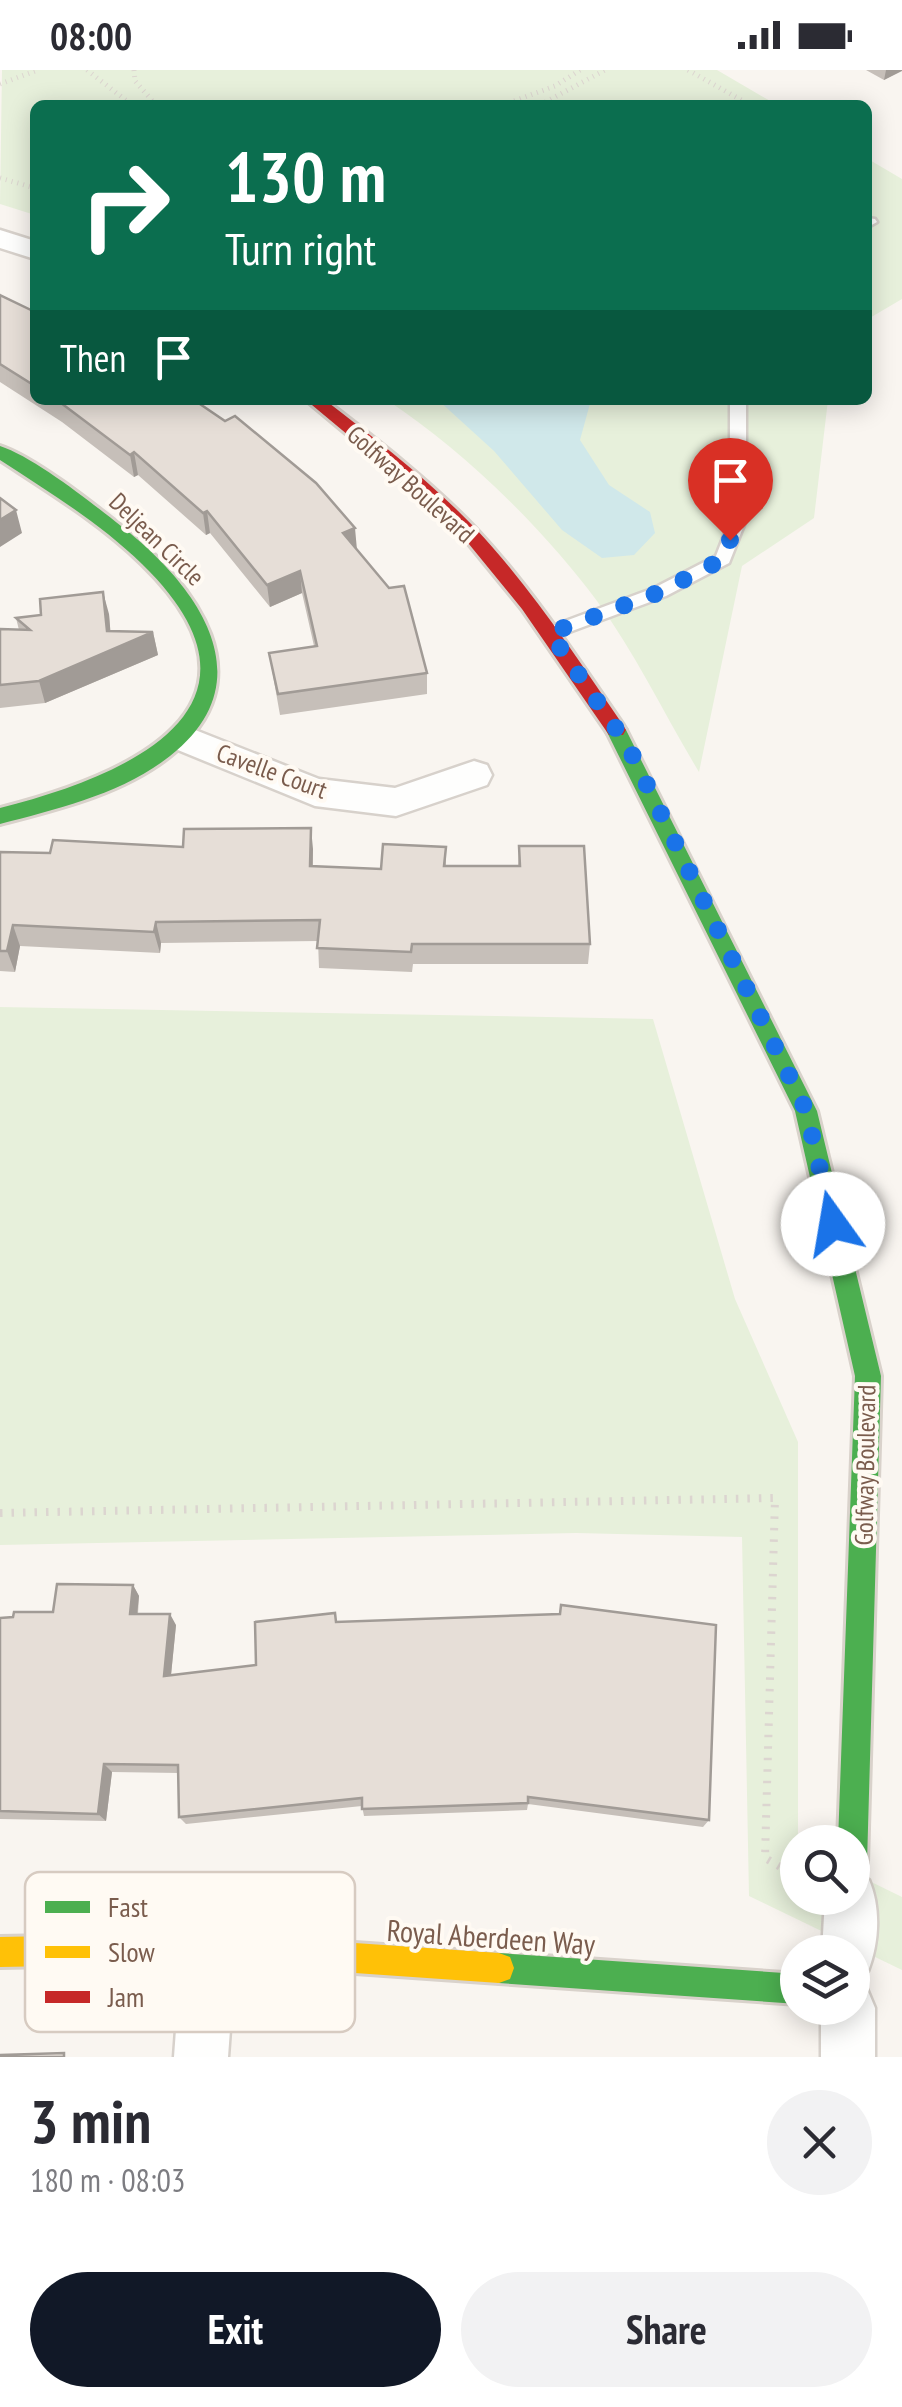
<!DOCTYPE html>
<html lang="en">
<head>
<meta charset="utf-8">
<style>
  body { margin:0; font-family:"PT Sans Narrow",sans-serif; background:#f2f2f3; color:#2b2b33; height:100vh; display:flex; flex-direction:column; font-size:38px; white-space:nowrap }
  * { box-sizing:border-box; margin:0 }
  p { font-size:32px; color:#7c7c81 }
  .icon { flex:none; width:55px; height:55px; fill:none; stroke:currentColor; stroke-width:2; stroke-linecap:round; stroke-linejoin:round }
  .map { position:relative; height:1987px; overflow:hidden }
  .sheet { display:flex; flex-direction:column; background:#fff; flex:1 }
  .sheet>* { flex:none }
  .top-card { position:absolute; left:30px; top:30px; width:842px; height:305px; border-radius:15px; box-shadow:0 5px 25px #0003; background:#0b6e4f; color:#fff; overflow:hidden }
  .controls { position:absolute; left:780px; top:1755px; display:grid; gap:20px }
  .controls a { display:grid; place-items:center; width:90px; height:90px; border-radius:50%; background:#fff; box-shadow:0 5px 25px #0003; font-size:50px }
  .pin { position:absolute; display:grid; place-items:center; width:85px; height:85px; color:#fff; margin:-102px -42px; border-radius:50% 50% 50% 0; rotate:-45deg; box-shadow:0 0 10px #0007 }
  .pin .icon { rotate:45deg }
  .me { position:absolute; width:110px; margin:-55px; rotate:347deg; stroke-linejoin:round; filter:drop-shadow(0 0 8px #0008) }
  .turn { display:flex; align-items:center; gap:35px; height:210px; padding:0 30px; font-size:45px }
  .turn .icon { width:130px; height:130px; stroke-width:2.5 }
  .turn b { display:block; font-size:70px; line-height:85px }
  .then { display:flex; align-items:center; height:95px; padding:0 30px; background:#0003; gap:20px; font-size:38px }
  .round { display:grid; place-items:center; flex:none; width:105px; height:105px; border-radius:52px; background:#f2f2f3 }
  .headline { display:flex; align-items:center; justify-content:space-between; height:170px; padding:0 30px }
  h1 { font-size:60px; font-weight:700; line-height:75px }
  .button { display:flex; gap:20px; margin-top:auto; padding:20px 30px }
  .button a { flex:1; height:115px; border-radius:60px; background:#111827; color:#fff; font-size:40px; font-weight:700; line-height:115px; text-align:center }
  .button a+a { background:#f2f2f3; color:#2b2b33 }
  .status { display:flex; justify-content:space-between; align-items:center; height:70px; padding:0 50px; background:#fff; direction:ltr }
  .status svg { height:28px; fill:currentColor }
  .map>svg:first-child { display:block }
</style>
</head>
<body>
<div class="status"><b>08:00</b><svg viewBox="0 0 49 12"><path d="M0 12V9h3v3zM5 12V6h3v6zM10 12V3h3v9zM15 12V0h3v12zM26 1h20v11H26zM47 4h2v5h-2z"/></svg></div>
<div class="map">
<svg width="902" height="1987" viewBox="0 0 902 1987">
  <rect width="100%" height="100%" fill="#f9f5f0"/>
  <path fill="#e7f0db" d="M2 0H717L777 35H35V145L0 134Z
    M868 89 902 109V229L868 249Z
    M387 330H828L814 448 742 496 699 702C665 646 636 584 597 531 541 456 465 382 387 330Z
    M0 937 653 949 735 1229 798 1372V1828H852L853 1803 902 1827V1900L749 1826 742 1467 576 1463 0 1475Z"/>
  <path fill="#d0e8ea" d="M438 330H591L580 370 609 415 650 442 655 463 634 485 602 488 562 460 494 381Z"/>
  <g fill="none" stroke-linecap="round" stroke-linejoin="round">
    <defs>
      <path id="lane" d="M868 148 875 149 877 152 868 157Z
        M730 330H746V450L729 493 666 526 556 567H544V559L654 518 716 486 730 450Z"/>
      <path id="street" d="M0 160 35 171V189L0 178Z
        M185 656 319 709 395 718 474 691 487 695 492 705 487 715 396 746 315 736 173 678 167 669 173 660Z
        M852 1802 869 1810C881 1838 879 1873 868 1901L852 1907V1882H822L825 1828H852Z
        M209 1851 228 1859 236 1878 228 1987H174L182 1878 190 1859Z
        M852 1913 867 1919 875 1938V1987H821V1938H852Z"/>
      <path id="fast" d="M0 376C34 387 92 433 121 456 197 515 267 610 170 686 122 724 57 739 0 754V738C127 706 289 637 142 494 100 453 49 422 0 390Z
        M616 653 626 660 817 1041 881 1306 867 1793 862 1803 852 1807V1772H838L855 1306 795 1041 606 660Z
        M499 1883 798 1904V1934L499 1913 488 1909 484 1898 488 1887Z"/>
      <path id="slow" d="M209 1863 499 1883 510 1887 514 1898 510 1909 499 1913 209 1893 0 1897V1867Z"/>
      <path id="jam" d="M306 330H325C377 370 430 411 476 459 532 519 577 588 623 655L626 660 623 665H609L522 539 464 468 408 415Z"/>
    </defs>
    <use href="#lane" stroke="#d7d1cb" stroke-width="5"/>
    <use href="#street" stroke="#d7d1cb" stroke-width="5"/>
    <use href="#fast" stroke="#d9d2cb" stroke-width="6"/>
    <use href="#slow" stroke="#d9d2cb" stroke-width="6"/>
    <use href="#jam" stroke="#d9d2cb" stroke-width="6"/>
    <path stroke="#dcd5d0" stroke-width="5" stroke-dasharray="1 5" stroke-linecap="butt" d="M87 0 132 35
      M134 0 135 11 156 35
      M688 0 750 35
      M0 14 38 0
      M503 35 555 16 580 0
      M540 35 605 0
      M0 108 35 118"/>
    <path stroke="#dcd5d0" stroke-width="8" stroke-dasharray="2.5 9" stroke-linecap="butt" d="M0 1443 775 1428 765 1788 798 1807"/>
    <use href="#lane" fill="#fefefd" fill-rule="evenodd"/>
    <use href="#street" fill="#fefefd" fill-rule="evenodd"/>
    <use href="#fast" fill="#4caf50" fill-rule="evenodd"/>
    <use href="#slow" fill="#ffc107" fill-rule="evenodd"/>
    <use href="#jam" fill="#c62828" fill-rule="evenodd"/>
  </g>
  <path fill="#c6bfb9" d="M866 0H902L884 10Z
    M0 225 35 242V330H194L357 480 427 603V624L280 645 269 583 314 576 302 523 270 537 210 463 206 465 138 405 134 407 62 352 0 312Z
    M109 544 110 561 153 562 158 585 45 633 0 638V559L19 560 16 548Z
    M519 776 590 874 588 894H413L412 902 319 898 318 871 161 873 160 883 20 876 15 902 0 901V782L50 783 183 777 313 779V796L381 799 446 777V796H518Z
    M133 1515 139 1526 138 1544 176 1555 171 1605 256 1595 337 1552 559 1544 561 1535 709 1750 703 1757 528 1734 527 1740 364 1746 362 1736 186 1754 179 1747V1703L112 1702 106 1751 0 1749V1548L53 1542Z"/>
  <path fill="#a19b96" d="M886 0H902V1L884 10Z
    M134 382 138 405 134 407 130 385Z
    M16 440 22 463 0 477V450Z
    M207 441 210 463 206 465 203 443Z
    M355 458 357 480 343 463Z
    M300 501 302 523 270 537 267 515Z
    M103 522 109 544 112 580 153 562 158 585 45 633 39 611 107 561Z
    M311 758 313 779 312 817 310 796Z
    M156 852 161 873 160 883 154 862Z
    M13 855 20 876 15 902 7 881Z
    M133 1515 139 1526 136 1555 130 1544Z
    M170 1544 176 1555 170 1615 164 1606Z
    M104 1694 112 1702 106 1751 98 1744Z"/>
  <path fill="#e6ded7" stroke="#a19b96" stroke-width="2.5" d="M0 225 35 242V316L0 294Z
    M57 330H194L225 351 235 346 316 413 355 458 343 463 389 518 404 516 427 603 278 624 269 583 317 576 300 501 267 515 207 441 203 443 134 382 130 385Z
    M0 428 16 440 0 450Z
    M103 522 107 561 153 562 39 611 0 615V559L30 560 16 548 41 545 40 529Z
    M311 758 310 796 381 799 383 774 446 777 444 796H520L519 776H584L590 874H412L411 882 317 878 320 850 156 852 154 862 13 855 7 881H0V782L50 783 53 770 183 777 184 759Z
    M57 1514 133 1515 130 1544H170L164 1606 256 1595 255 1552 335 1543 336 1552 560 1544 561 1535 716 1555 709 1750 528 1727V1733L362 1739V1728L179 1747 178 1695 104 1694 98 1744 0 1741V1548L13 1547 14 1542H53Z
    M64 1983V1987H0V1985Z"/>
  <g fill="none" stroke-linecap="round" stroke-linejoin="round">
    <path stroke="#1a73e8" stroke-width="18" stroke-dasharray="0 32.4" d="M730 470 723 489 660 522 550 563 628 676 806 1040 833 1154"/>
  </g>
  <g text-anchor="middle" stroke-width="8" stroke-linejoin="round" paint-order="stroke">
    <g font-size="25" fill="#7a5c4d" stroke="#fffaf3">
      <text transform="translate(411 414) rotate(42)" y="9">Golfway Boulevard</text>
      <text transform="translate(157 469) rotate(44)" y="9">Deljean Circle</text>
      <text transform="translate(272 701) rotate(20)" y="9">Cavelle Court</text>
      <text transform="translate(865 1395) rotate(-89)" y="9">Golfway Boulevard</text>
    </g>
    <g font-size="30" fill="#7a5c4d" stroke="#fffaf3">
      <text transform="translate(491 1868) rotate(4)" y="10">Royal Aberdeen Way</text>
    </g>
  </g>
  <rect x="25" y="1802" width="330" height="160" rx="15" fill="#fffaf3" stroke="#d7cbc1" stroke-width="2.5"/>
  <rect x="45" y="1831" width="45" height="12" fill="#4caf50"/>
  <rect x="45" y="1876" width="45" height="12" fill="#ffc107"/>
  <rect x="45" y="1921" width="45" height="12" fill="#c62828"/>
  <g font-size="28" fill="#7a5c4d">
    <text x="108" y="1847">Fast</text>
    <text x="108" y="1892">Slow</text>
    <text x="108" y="1937">Jam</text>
  </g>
</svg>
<div class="controls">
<a><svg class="icon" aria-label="search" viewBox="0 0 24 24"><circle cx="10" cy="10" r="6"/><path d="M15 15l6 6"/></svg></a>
<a><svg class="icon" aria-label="layers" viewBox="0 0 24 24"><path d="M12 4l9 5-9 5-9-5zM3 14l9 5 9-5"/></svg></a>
</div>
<div class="pin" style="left:730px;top:470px;background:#d93025"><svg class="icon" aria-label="arrive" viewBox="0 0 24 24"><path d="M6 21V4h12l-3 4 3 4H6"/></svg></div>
<svg class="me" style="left:833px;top:1154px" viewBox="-20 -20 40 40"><circle r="19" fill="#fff"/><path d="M0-13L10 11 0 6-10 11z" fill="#1a73e8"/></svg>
<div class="top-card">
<div class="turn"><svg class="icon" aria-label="right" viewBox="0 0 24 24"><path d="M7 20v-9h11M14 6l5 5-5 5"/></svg><div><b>130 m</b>Turn right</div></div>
<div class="then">Then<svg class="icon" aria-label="arrive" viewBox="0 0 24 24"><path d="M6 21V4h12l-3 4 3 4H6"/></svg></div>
</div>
</div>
<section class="sheet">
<div class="headline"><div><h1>3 min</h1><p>180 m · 08:03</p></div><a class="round"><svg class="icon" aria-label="close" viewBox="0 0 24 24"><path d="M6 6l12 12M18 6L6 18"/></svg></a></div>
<div class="button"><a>Exit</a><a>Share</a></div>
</section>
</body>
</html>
